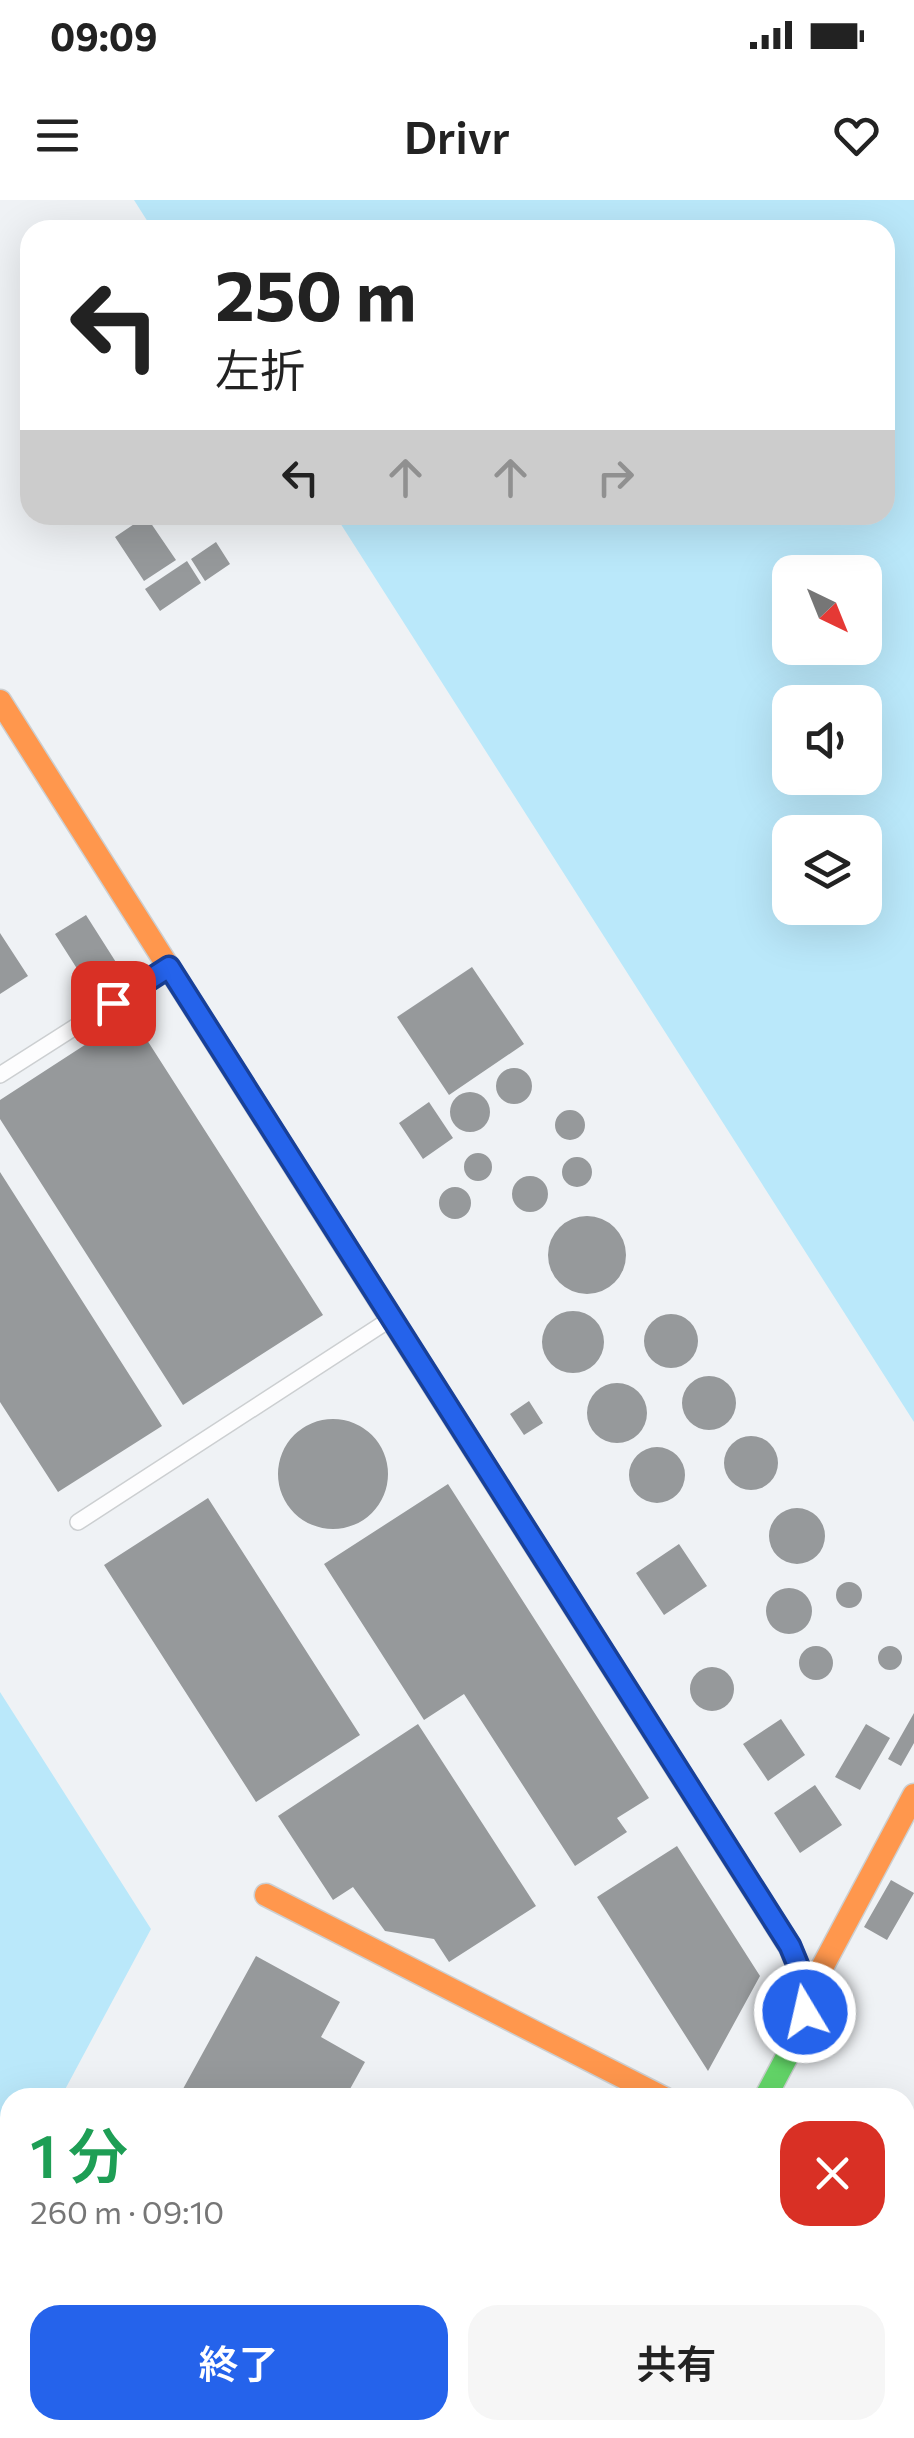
<!DOCTYPE html>
<html lang="ja">
<head>
<meta charset="utf-8">
<style>
  body { margin:0; font-family:Commissioner,"Noto Sans JP",sans-serif; background:#f6f6f6; color:#222; height:100vh; display:flex; flex-direction:column; font-size:38px; white-space:nowrap }
  * { box-sizing:border-box; margin:0 }
  p { font-size:32px; color:#767676 }
  .icon { flex:none; width:55px; height:55px; fill:none; stroke:currentColor; stroke-width:2; stroke-linecap:round; stroke-linejoin:round }
  .map { position:relative; flex:1; overflow:hidden }
  .details { position:absolute; left:0px; top:1888px; width:915px; height:352px; display:flex; flex-direction:column; background:#fff; border-radius:30px 30px 0 0; box-shadow:0 10px 40px #0002 }
  .details>* { flex:none }
  .banner { position:absolute; left:20px; top:20px; width:875px; height:305px; border-radius:30px; box-shadow:0 10px 40px #0002; background:#fff; color:#222; overflow:hidden }
  .needle { width:65px; rotate:137deg }
  .tools { position:absolute; left:772px; top:355px; display:grid; gap:20px }
  .tools a { display:grid; place-items:center; width:110px; height:110px; border-radius:20px; background:#fff; box-shadow:0 10px 40px #0002; font-size:50px }
  .pin { position:absolute; display:grid; place-items:center; width:85px; height:85px; color:#fff; margin:-42px; border-radius:20px; box-shadow:0 5px 15px #0006 }
  .me { position:absolute; width:110px; margin:-55px; rotate:351deg; stroke-linejoin:round; filter:drop-shadow(0 0 8px #0008) }
  .turn { display:flex; align-items:center; gap:35px; height:210px; padding:0 30px; font-size:45px }
  .turn .icon { width:130px; height:130px; stroke-width:2.5 }
  .turn b { display:block; font-size:70px; line-height:85px }
  .lanes { display:flex; align-items:center; height:95px; padding:0 30px; background:#0003; justify-content:center; gap:50px; direction:ltr }
  .lanes .off { opacity:.35 }
  .round { display:grid; place-items:center; flex:none; width:105px; height:105px; border-radius:30px; background:#f6f6f6 }
  .summary { display:flex; align-items:center; justify-content:space-between; height:170px; padding:0 30px }
  h1 { font-size:60px; font-weight:600; line-height:75px; color:#1e9e55 }
  .action { display:flex; gap:20px; margin-top:auto; padding:20px 30px }
  .action a { flex:1; height:115px; border-radius:30px; background:#2563eb; color:#fff; font-size:40px; font-weight:600; line-height:115px; text-align:center }
  .action a+a { background:#f6f6f6; color:#222 }
  .status { display:flex; justify-content:space-between; align-items:center; height:70px; padding:0 50px; background:#fff; direction:ltr }
  .status svg { height:28px; fill:currentColor }
  header { display:flex; justify-content:space-between; align-items:center; height:130px; padding:0 30px; background:#fff; font-size:45px; font-weight:600 }
  .map>svg:first-child { display:block }
</style>
</head>
<body>
<div class="status"><b>09:09</b><svg viewBox="0 0 49 12"><path d="M0 12V9h3v3zM5 12V6h3v6zM10 12V3h3v9zM15 12V0h3v12zM26 1h20v11H26zM47 4h2v5h-2z"/></svg></div>
<header><svg class="icon" aria-label="menu" viewBox="0 0 24 24"><path d="M4 6h16M4 12h16M4 18h16"/></svg>Drivr<svg class="icon" aria-label="heart" viewBox="0 0 24 24"><path d="M12 20l-8-8c-3-5 5-10 8-4 3-6 11-1 8 4z"/></svg></header>
<div class="map">
<svg width="914" height="2238" viewBox="0 0 914 2238">
  <rect width="100%" height="100%" fill="#eff2f5"/>
  <path fill="#bae8fa" fill-rule="evenodd" d="M134 0H914V1222L335 315H885V30H153ZM790 372H865V448H790ZM790 502H865V578H790ZM790 632H865V708H790Z
    M0 1492 151 1729 61 1897 10 1898V1992L0 2011Z"/>
  <path fill="#96999b" d="M146 316 176 360 144 381 115 337Z
    M216 342 230 364 205 381 191 359Z
    M187 361 201 383 160 411 145 389Z
    M86 715 126 778 95 797 55 734Z
    M0 733 28 776 0 794Z
    M472 767 524 844 449 895 397 817Z
    M131 815 323 1115 183 1205 0 919V900Z
    M496 886a18 18 0 1 1 36 0a18 18 0 1 1-36 0Z
    M450 912a20 20 0 1 1 40 0a20 20 0 1 1-40 0Z
    M429 902 453 938 423 959 399 923Z
    M555 925a15 15 0 1 1 30 0a15 15 0 1 1-30 0Z
    M464 967a14 14 0 1 1 28 0a14 14 0 1 1-28 0Z
    M562 972a15 15 0 1 1 30 0a15 15 0 1 1-30 0Z
    M0 972 162 1226 58 1292 0 1202Z
    M512 994a18 18 0 1 1 36 0a18 18 0 1 1-36 0Z
    M439 1003a16 16 0 1 1 32 0a16 16 0 1 1-32 0Z
    M548 1055a39 39 0 1 1 78 0a39 39 0 1 1-78 0Z
    M542 1142a31 31 0 1 1 62 0a31 31 0 1 1-62 0Z
    M644 1141a27 27 0 1 1 54 0a27 27 0 1 1-54 0Z
    M682 1203a27 27 0 1 1 54 0a27 27 0 1 1-54 0Z
    M587 1213a30 30 0 1 1 60 0a30 30 0 1 1-60 0Z
    M529 1201 543 1223 524 1235 510 1214Z
    M278 1274a55 55 0 1 1 110 0a55 55 0 1 1-110 0Z
    M724 1263a27 27 0 1 1 54 0a27 27 0 1 1-54 0Z
    M629 1275a28 28 0 1 1 56 0a28 28 0 1 1-56 0Z
    M448 1284 649 1598 617 1618 627 1632 575 1666 464 1494 424 1520 324 1364Z
    M208 1298 360 1535 256 1602 104 1365Z
    M769 1336a28 28 0 1 1 56 0a28 28 0 1 1-56 0Z
    M679 1344 707 1386 664 1415 636 1373Z
    M836 1395a13 13 0 1 1 26 0a13 13 0 1 1-26 0Z
    M766 1411a23 23 0 1 1 46 0a23 23 0 1 1-46 0Z
    M878 1458a12 12 0 1 1 24 0a12 12 0 1 1-24 0Z
    M799 1463a17 17 0 1 1 34 0a17 17 0 1 1-34 0Z
    M690 1489a22 22 0 1 1 44 0a22 22 0 1 1-44 0Z
    M914 1513V1543L901 1566 888 1559Z
    M781 1519 805 1555 768 1581 743 1544Z
    M418 1524 536 1706 449 1762 434 1739 385 1731 353 1687 333 1700 278 1616Z
    M866 1524 890 1538 860 1590 835 1577Z
    M815 1585 842 1625 800 1653 774 1613Z
    M677 1646 760 1776 708 1871 597 1697Z
    M891 1680 914 1693 887 1740 864 1727Z
    M256 1756 340 1802 321 1837 365 1862 345 1898H178Z
    M914 2013V2059L905 2054V2029Z
    M914 2158V2194L905 2189V2175Z
    M370 2230H470L485 2238H366Z
    M659 2230H694L690 2238H654Z
    M826 2230H847L855 2238H817Z"/>
  <g fill="none" stroke-linecap="round" stroke-linejoin="round">
    <defs>
      <path id="lane" d="M0 875 166 769
        M78 1322 389 1120"/>
      <path id="fast" d="M318 1003 790 1747 809 1792 800 1832 765 1898
        M583 2238 588 2230"/>
      <path id="slow" d="M0 501 318 1003
        M266 1695 664 1898
        M809 1792 914 1595"/>
    </defs>
    <use href="#lane" stroke="#cccfd1" stroke-width="18"/>
    <use href="#fast" stroke="#cccfd1" stroke-width="25"/>
    <use href="#slow" stroke="#cccfd1" stroke-width="25"/>
    <use href="#lane" stroke="#fdfdfe" stroke-width="15"/>
    <use href="#fast" stroke="#63d668" stroke-width="22"/>
    <use href="#slow" stroke="#ff974d" stroke-width="22"/>
  </g>
  <g fill="none" stroke-linecap="round" stroke-linejoin="round">
    <defs>
      <path id="route" d="M113 803 169 767 790 1746 809 1792 805 1812"/>
    </defs>
    <use href="#route" stroke="#184099" stroke-width="25"/>
    <use href="#route" stroke="#2563eb" stroke-width="18"/>
  </g>
</svg>
<div class="tools">
<a><svg class="needle" viewBox="-14 -14 28 28"><path d="M0-13l5 13h-10z" fill="#e53935"/><path d="M0 13l5-13h-10z" fill="#767676"/></svg></a>
<a><svg class="icon" aria-label="sound" viewBox="0 0 24 24"><path d="M4 9h4l5-4v14l-5-4H4zM17 9q2 3 0 6"/></svg></a>
<a><svg class="icon" aria-label="layers" viewBox="0 0 24 24"><path d="M12 4l9 5-9 5-9-5zM3 14l9 5 9-5"/></svg></a>
</div>
<div class="pin" style="left:113px;top:803px;background:#d93025"><svg class="icon" aria-label="arrive" viewBox="0 0 24 24"><path d="M6 21V4h12l-3 4 3 4H6"/></svg></div>
<svg class="me" style="left:805px;top:1812px" viewBox="-20 -20 40 40"><circle r="17" fill="#2563eb" stroke="#fff" stroke-width="3"/><path d="M0-11L8 9 0 5-8 9z" fill="#fff"/></svg>
<div class="banner">
<div class="turn"><svg class="icon" aria-label="left" viewBox="0 0 24 24"><path d="M17 20v-9H6M10 6l-5 5 5 5"/></svg><div><b>250 m</b>左折</div></div>
<div class="lanes"><svg class="icon" aria-label="left" viewBox="0 0 24 24"><path d="M17 20v-9H6M10 6l-5 5 5 5"/></svg><svg class="icon off" aria-label="ahead" viewBox="0 0 24 24"><path d="M12 20V5M6 11l6-6 6 6"/></svg><svg class="icon off" aria-label="ahead" viewBox="0 0 24 24"><path d="M12 20V5M6 11l6-6 6 6"/></svg><svg class="icon off" aria-label="right" viewBox="0 0 24 24"><path d="M7 20v-9h11M14 6l5 5-5 5"/></svg></div>
</div>
<section class="details">
<div class="summary"><div><h1>1 分</h1><p>260 m · 09:10</p></div><a class="round" style="background:#d93025;color:#fff"><svg class="icon" aria-label="close" viewBox="0 0 24 24"><path d="M6 6l12 12M18 6L6 18"/></svg></a></div>
<div class="action"><a>終了</a><a>共有</a></div>
</section>
</div>
</body>
</html>
